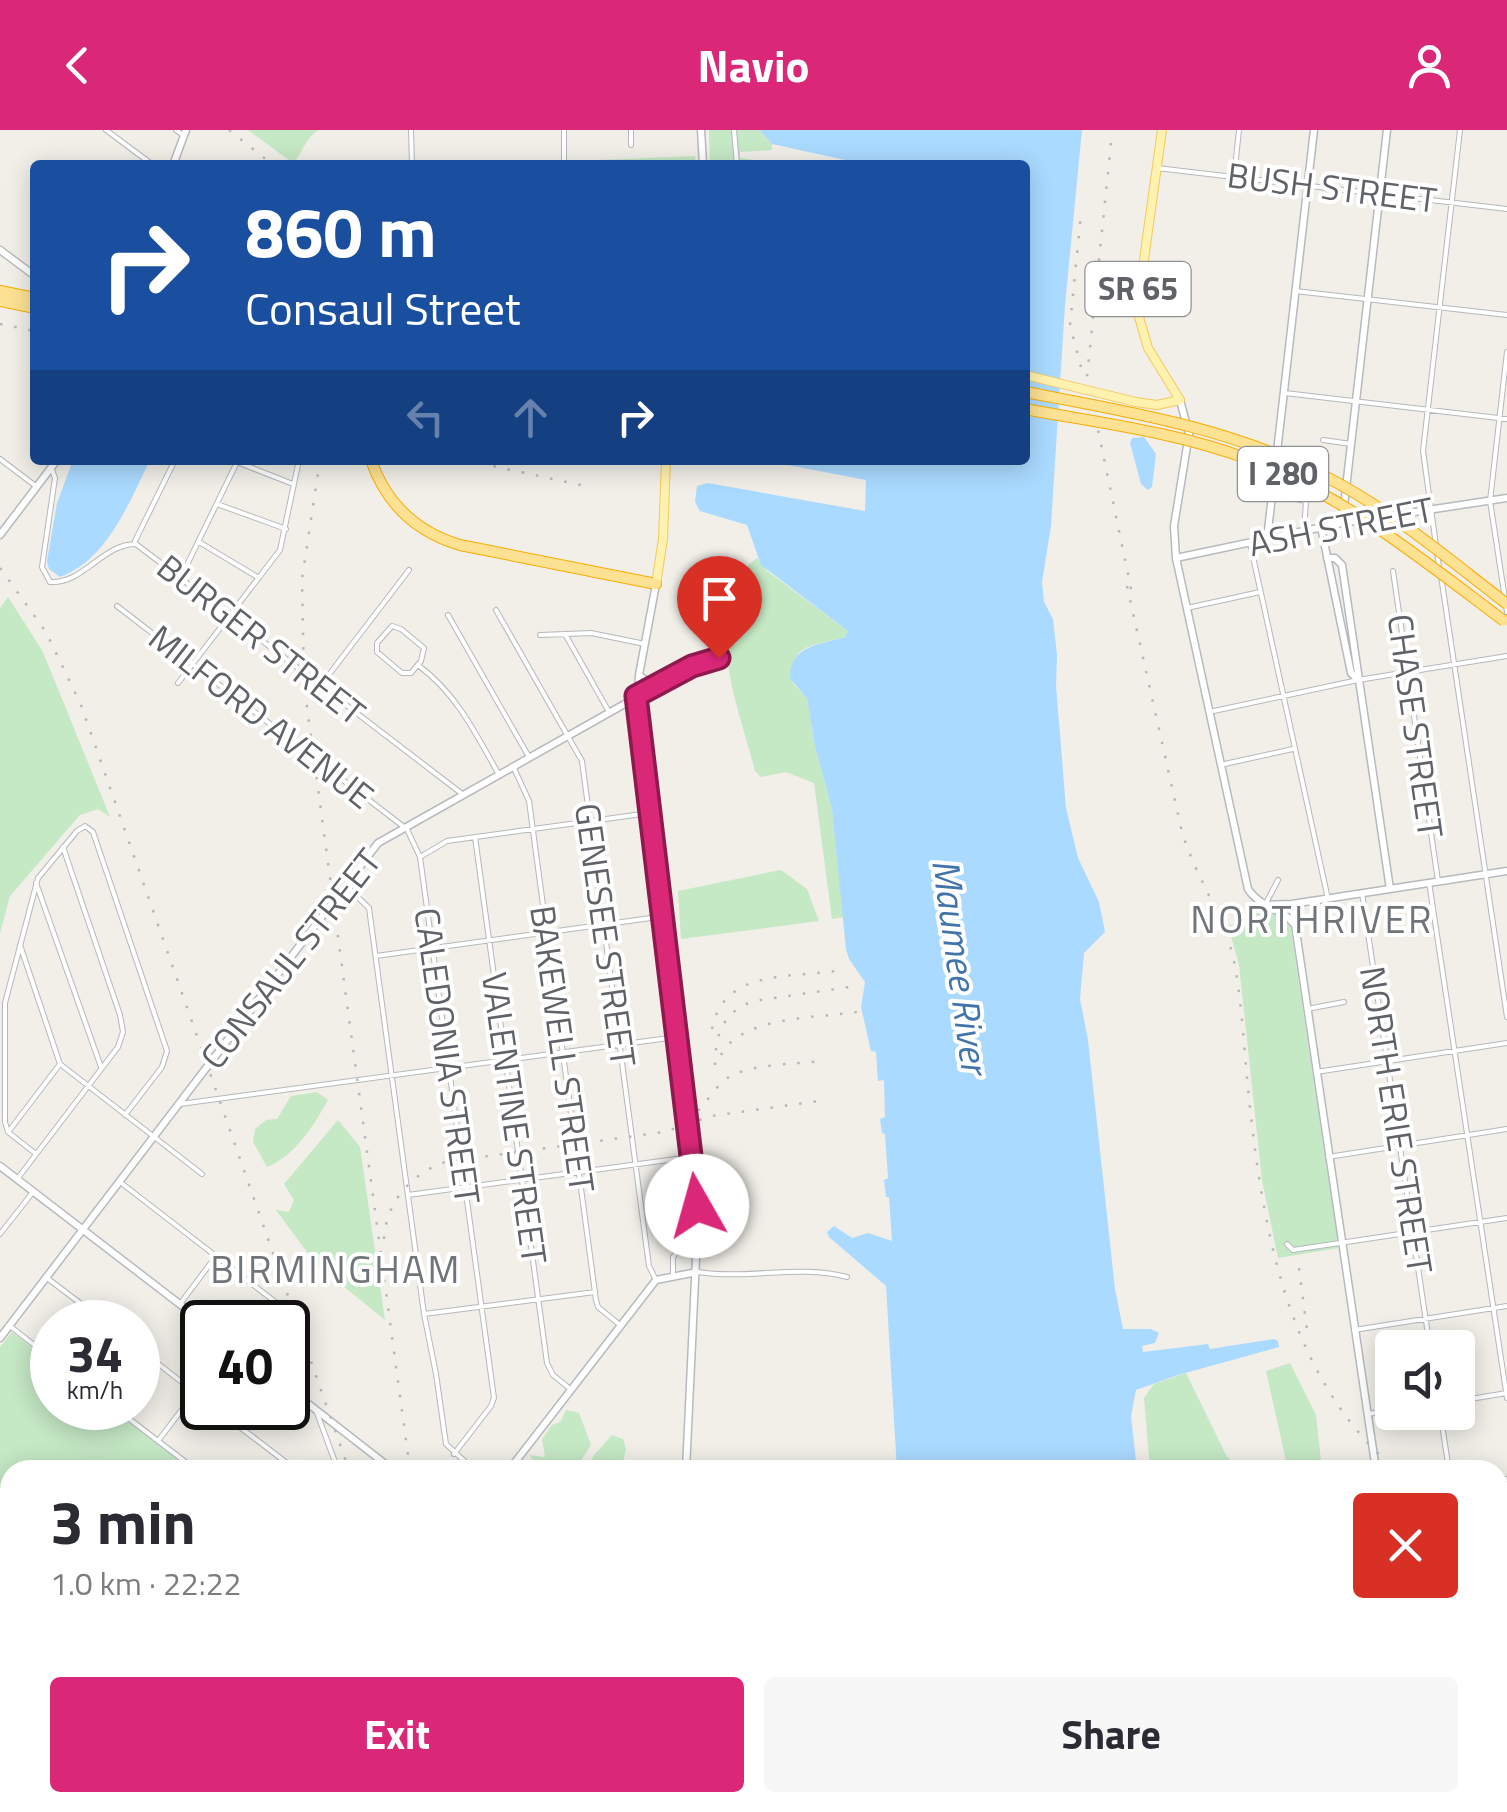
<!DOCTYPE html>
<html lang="en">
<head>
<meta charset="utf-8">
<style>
  body { margin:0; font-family:"Titillium Web",sans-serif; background:#f7f7f7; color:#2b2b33; height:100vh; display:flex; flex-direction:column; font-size:38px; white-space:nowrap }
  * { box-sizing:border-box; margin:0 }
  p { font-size:32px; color:#7c7c81 }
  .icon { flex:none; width:55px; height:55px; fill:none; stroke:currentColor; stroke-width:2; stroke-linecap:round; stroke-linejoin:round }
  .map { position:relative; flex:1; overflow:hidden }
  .side { position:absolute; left:0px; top:1330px; width:1508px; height:352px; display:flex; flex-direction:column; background:#fff; border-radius:30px 30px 0 0; box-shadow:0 5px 25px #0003 }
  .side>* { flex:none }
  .guide { position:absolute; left:30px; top:30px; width:1000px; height:305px; border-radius:10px; box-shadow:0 5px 25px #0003; background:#1a4fa0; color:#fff; overflow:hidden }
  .tools { position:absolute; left:1375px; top:1200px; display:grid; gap:20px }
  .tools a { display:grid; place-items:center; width:100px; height:100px; border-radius:10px; background:#fff; box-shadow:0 5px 25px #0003; font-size:50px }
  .speed { position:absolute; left:30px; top:1170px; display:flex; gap:20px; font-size:50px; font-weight:700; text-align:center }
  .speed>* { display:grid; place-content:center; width:130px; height:130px; border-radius:50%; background:#fff; box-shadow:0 5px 25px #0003; line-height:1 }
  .speed small { font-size:25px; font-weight:400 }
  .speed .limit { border:5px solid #111; border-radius:15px; background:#fff; color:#111 }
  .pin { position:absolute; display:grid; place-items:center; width:85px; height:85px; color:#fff; margin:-102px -42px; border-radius:50% 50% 50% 0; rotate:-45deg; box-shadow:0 0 10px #0007 }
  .pin .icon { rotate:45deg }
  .me { position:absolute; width:110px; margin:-55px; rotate:353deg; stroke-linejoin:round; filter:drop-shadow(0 0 8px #0008) }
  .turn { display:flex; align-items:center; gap:35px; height:210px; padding:0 50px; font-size:45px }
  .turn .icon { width:130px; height:130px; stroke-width:2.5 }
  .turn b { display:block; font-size:70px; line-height:85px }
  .lanes { display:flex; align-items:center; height:95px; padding:0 50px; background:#0003; justify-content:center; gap:50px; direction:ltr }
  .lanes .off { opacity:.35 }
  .round { display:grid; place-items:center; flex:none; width:105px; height:105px; border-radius:10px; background:#f7f7f7 }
  .overview { display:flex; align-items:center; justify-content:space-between; height:170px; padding:0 50px }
  h1 { font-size:60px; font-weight:700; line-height:75px }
  .primary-button { display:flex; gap:20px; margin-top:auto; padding:20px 50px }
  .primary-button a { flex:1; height:115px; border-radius:10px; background:#db2777; color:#fff; font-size:40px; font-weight:700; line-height:115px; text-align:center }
  .primary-button a+a { background:#f7f7f7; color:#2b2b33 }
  header { display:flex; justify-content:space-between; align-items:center; height:130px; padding:0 50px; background:#db2777; color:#fff; font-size:45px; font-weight:700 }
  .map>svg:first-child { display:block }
</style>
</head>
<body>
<header><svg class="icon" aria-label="back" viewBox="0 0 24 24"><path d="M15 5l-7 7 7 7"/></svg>Navio<svg class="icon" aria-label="person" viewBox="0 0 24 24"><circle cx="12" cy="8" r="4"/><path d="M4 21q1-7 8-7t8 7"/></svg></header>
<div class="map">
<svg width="1507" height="1682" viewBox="0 0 1507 1682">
  <rect width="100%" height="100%" fill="#f1efe8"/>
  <path fill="#c5e8c5" d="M248 0H319C305 8 304 21 293 33Z
    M709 0H760L772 14V20L740 22V28L791 35H710Z
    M695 26 696 35H479Z
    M757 428 767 441 848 501 845 507C812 517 789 512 793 553L807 569 815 616 832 679 844 787 832 789 814 653 786 642 761 647 755 641C740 581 710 512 735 451 739 441 749 435 757 428Z
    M8 467 43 522 110 687 98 679 80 685 10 766 0 803V478Z
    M781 740 807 759 819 791 681 809 678 761Z
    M1252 777 1262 782H1279L1290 794 1339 1118 1278 1128 1262 1050 1239 835 1228 795H1248L1252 790 1246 782Z
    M317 962 328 970C314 995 295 1026 267 1037L253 1012 255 999 266 990 277 989 291 966Z
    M338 990 360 1017 385 1190 316 1134 276 1080 289 1082 294 1070 284 1054Z
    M12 1202 52 1233V1278H110L191 1340H10V1532L0 1524V1217Z
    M1290 1233 1316 1285 1322 1340H1288L1266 1241Z
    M1186 1243 1226 1325 1240 1340H1150L1144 1268 1154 1254Z
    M566 1280 579 1283 591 1315 575 1340H540L529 1325 545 1327 542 1309 552 1295 560 1292Z
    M612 1305 623 1309 626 1319 621 1340H586L594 1325Z
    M192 1673H249L241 1682H204Z"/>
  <path fill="#aadaff" d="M760 0H1082L1065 175 1051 396 1042 452 1044 472 1053 489 1057 525 1056 556 1066 678 1078 728 1099 772 1105 802 1084 823 1080 869 1088 910 1115 1159 1123 1199H1151L1159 1203 1155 1213 1142 1216 1143 1222 1208 1214 1210 1219 1274 1209 1278 1211 1279 1217 1178 1245 1136 1260 1131 1286 1137 1340H897L886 1156 829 1107 827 1102 834 1096 852 1108 868 1103 892 1111 889 1067H886L884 1050 888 1048 885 1004 882 1003 880 989 885 987 884 950 878 951 876 922 871 921 861 877 865 852 849 829 846 819 832 679 815 616 807 569 790 548C790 515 819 515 845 507L848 501 761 435 747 395 700 381 695 372 697 356 708 353 865 381 866 350 762 330H1025V35H868L772 14Z
    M1144 307 1156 324 1152 357 1148 360 1141 354 1130 313 1132 308Z
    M73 330H150C129 373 107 430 60 447L49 439 47 431 57 373Z
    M1261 1673 1265 1682H934L928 1673Z"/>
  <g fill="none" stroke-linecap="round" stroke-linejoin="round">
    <defs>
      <path id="street" d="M106 0 153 35
        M176 0 184 6
        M411 0 412 35
        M564 0V35
        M734 0 737 35
        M631 15V0
        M1157 38 1507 79
        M1234 47 1239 0
        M1295 161 1507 185
        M1507 222 1490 371 1507 482
        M1285 263 1507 289
        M1323 310 1351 314
        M0 329 37 357
        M237 332 293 354
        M51 337 55 348 42 437 50 452C84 454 102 414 136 414L461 663
        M1273 365 1306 371 1304 401
        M217 374 286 399
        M135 411 175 330
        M199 412 259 448
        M1250 413 1328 769
        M1439 437 1423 321 1460 0
        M1393 441 1438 751
        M1441 446 1507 887
        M181 447 238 330
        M117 476 404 697
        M1187 478 1260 462
        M496 480 582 631 649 1136 656 1150
        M448 485 529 627
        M392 496 401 499 424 518 421 531 411 543H402L377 522V513Z
        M565 504 609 582
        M540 505 591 503 645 514
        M419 536C456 563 476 604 498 643
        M178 553 280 420 299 330
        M321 555 409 440
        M638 566 691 536 724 527
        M1209 582 1358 550 1507 526
        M1220 635 1293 619
        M513 636 529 671 596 1170 598 1177 620 1195
        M406 697 420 727 494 1268 491 1276 454 1324
        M475 707 547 1233 553 1245 569 1258
        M420 727 447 711 649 683
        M1429 752 1507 1268
        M36 753 101 937
        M345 755 369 778 424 1184 436 1244 446 1314 474 1340
        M1362 763 1430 1218
        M1265 775 1278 750
        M20 815 60 934 202 1044
        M376 826 658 787
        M1307 879 1344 872
        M1316 942 1507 913
        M180 974 676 907
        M9 1001 60 934
        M36 1024 8 1002 5 992V873L38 748 77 701 85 696 93 702 167 921 162 937 125 985
        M1328 1027 1507 999
        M18 1048 118 917 123 902 120 885 63 717
        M120 1052 278 1174
        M408 1065 691 1027
        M0 1104 33 1062
        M1287 1114 1293 1120 1507 1088
        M698 1142C748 1150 798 1134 847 1147
        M673 1144V1127L686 1112H698
        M47 1148 105 1192
        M180 1174 216 1126
        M424 1184 595 1162
        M10 1196 52 1229
        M1354 1200 1507 1176
        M138 1218 202 1268
        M288 1231V1229
        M1458 1271 1507 1263
        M115 1278 196 1340
        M215 1278 296 1340
        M1440 1282 1449 1340
        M317 1283 338 1340
        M1368 1284 1392 1280
        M158 1311 202 1253
        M1498 1351 1507 1349
        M1498 1436 1507 1435
        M1498 1522 1507 1520
        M0 1530 10 1538
        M1498 1663 1500 1682
        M185 1672 197 1682
        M319 1672 331 1682
        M557 1672V1678L563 1681 593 1672
        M479 1678 484 1672"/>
      <path id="secondary" d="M701 0 703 35
        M173 35 186 0
        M0 120 35 146
        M1180 270 1189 304 1174 396 1176 428 1248 759C1260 778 1281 777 1293 793
        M1342 393 1387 0
        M1321 397 1351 543 1358 550
        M0 405 57 330
        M1267 409 1314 0
        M1176 428 1342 393 1507 368
        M1327 428H1335L1342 435 1390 759
        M656 454 639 545 637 590 698 1086 686 1340
        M640 546 655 557
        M1292 774 1376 1340
        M1266 775 1292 774 1507 741
        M0 1036 203 1192
        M0 1208 378 713 637 567
        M288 1258 393 1340
        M509 1340 656 1150 697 1142
        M1498 1615 1507 1614
        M668 1672 669 1682
        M1426 1672 1427 1682
        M245 1682 253 1672"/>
      <path id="primary" d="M1136 272 1157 275 1180 270 1148 218 1137 180 1162 0
        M656 454 663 409 666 330"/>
      <path id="highway" d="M0 161 35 168
        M0 171 35 178
        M371 330C386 373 416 402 460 415L656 454"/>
    </defs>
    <use href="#street" stroke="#b5b8bc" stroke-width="6"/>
    <use href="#secondary" stroke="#b6babf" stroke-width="9"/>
    <use href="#primary" stroke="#f2c960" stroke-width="10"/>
    <use href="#highway" stroke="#f9ab00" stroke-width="12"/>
    <use href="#street" stroke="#fff" stroke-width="4"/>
    <use href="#secondary" stroke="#fff" stroke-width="6"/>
    <use href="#primary" stroke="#fff2af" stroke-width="8"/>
    <use href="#highway" stroke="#fde293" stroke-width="10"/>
    <path stroke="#b6b7b8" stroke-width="2.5" stroke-dasharray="2.5 12" stroke-linecap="butt" d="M229 0 273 35
      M1111 13 1087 247 1133 468
      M0 194 35 201
      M1081 237 1070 195 1081 84
      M320 330 302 449 304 555 410 1340
      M465 330 585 356
      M0 438 46 502 81 575 349 1340
      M1127 456 1182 702C1196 749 1226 787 1235 836 1242 876 1244 918 1248 958 1262 1095 1285 1245 1396 1340
      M712 899C723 840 787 848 835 841
      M721 925C741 886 817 888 857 882
      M715 935C715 905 723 881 754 871L856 856
      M687 990C704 979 711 961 726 949 745 934 797 934 822 931
      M384 1109C386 1072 411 1044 445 1032L664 1002 711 986 819 971
      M1299 1138 1307 1200
      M1498 1386 1507 1388
      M1498 1533 1507 1530
      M387 1682 390 1672
      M436 1682 438 1672
      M815 1682 818 1672
      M1001 1682 1033 1672"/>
    <defs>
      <path id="primary-bridge" d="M1025 245 1136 272"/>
      <path id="highway-bridge" d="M1025 262C1131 282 1236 299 1332 350 1396 384 1451 431 1507 474
        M1025 279C1100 293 1176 302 1248 329 1344 365 1423 430 1504 491"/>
    </defs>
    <use href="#primary-bridge" stroke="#f2c960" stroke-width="10" stroke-linecap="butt"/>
    <use href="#highway-bridge" stroke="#f9ab00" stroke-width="12" stroke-linecap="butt"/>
    <use href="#primary-bridge" stroke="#fff2af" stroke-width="8"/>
    <use href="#highway-bridge" stroke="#fde293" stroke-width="10"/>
  </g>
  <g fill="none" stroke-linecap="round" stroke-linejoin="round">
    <defs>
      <path id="route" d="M697 1076 636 566 692 536 719 528"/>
    </defs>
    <use href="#route" stroke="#8e194d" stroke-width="25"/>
    <use href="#route" stroke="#db2777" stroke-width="18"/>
  </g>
  <g text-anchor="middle" stroke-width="8" stroke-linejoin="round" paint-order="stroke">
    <g fill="#fff" stroke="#8f9295" stroke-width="2.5">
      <rect x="1085.5" y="132" width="105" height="54" rx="8"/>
      <rect x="1238" y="317" width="90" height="54" rx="8"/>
    </g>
    <g font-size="32" font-weight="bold" fill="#5f6368">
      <text x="1138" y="170">SR 65</text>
      <text x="1283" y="355">I 280</text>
    </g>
    <g font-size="35" fill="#5f6368" stroke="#fff">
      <text transform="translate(1332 58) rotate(7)" y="12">BUSH STREET</text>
      <text transform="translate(1341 397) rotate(-11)" y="12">ASH STREET</text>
      <text transform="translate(261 510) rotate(38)" y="12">BURGER STREET</text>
      <text transform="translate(261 587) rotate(38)" y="12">MILFORD AVENUE</text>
      <text transform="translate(1415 596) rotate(82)" y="12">CHASE STREET</text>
      <text transform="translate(605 805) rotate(82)" y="12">GENESEE STREET</text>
      <text transform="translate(291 829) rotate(-52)" y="12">CONSAUL STREET</text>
      <text transform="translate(562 919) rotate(82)" y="12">BAKEWELL STREET</text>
      <text transform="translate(447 926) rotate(82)" y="12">CALEDONIA STREET</text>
      <text transform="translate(514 988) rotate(82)" y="12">VALENTINE STREET</text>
      <text transform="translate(1396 990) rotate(81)" y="12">NORTH ERIE STREET</text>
    </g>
    <g font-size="38" letter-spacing="2.5" fill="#70757a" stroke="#fff">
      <text x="1312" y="803">NORTHRIVER</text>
      <text x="336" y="1153">BIRMINGHAM</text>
    </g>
    <g font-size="38" font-style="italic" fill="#4174aa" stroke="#fff">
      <text transform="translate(960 836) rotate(82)" y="13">Maumee River</text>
    </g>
  </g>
</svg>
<div class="tools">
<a><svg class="icon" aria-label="sound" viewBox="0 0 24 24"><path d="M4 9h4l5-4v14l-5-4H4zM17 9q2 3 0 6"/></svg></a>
</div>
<div class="speed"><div>34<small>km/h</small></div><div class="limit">40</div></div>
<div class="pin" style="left:719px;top:528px;background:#d93025"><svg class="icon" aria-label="arrive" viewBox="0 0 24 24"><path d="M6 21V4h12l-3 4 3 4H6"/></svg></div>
<svg class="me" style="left:697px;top:1076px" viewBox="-20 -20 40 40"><circle r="19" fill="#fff"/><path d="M0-13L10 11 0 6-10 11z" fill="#db2777"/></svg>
<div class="guide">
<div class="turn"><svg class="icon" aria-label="right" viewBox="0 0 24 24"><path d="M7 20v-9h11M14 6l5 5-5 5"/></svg><div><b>860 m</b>Consaul Street</div></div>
<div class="lanes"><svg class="icon off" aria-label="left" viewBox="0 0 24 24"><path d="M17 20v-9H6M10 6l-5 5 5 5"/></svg><svg class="icon off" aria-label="ahead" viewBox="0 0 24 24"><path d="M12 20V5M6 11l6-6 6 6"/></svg><svg class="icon" aria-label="right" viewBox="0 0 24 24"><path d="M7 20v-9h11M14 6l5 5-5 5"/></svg></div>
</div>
<section class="side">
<div class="overview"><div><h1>3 min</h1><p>1.0 km · 22:22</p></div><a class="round" style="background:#d93025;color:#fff"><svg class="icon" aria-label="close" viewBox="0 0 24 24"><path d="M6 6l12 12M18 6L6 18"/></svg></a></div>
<div class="primary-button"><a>Exit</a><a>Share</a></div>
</section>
</div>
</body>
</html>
